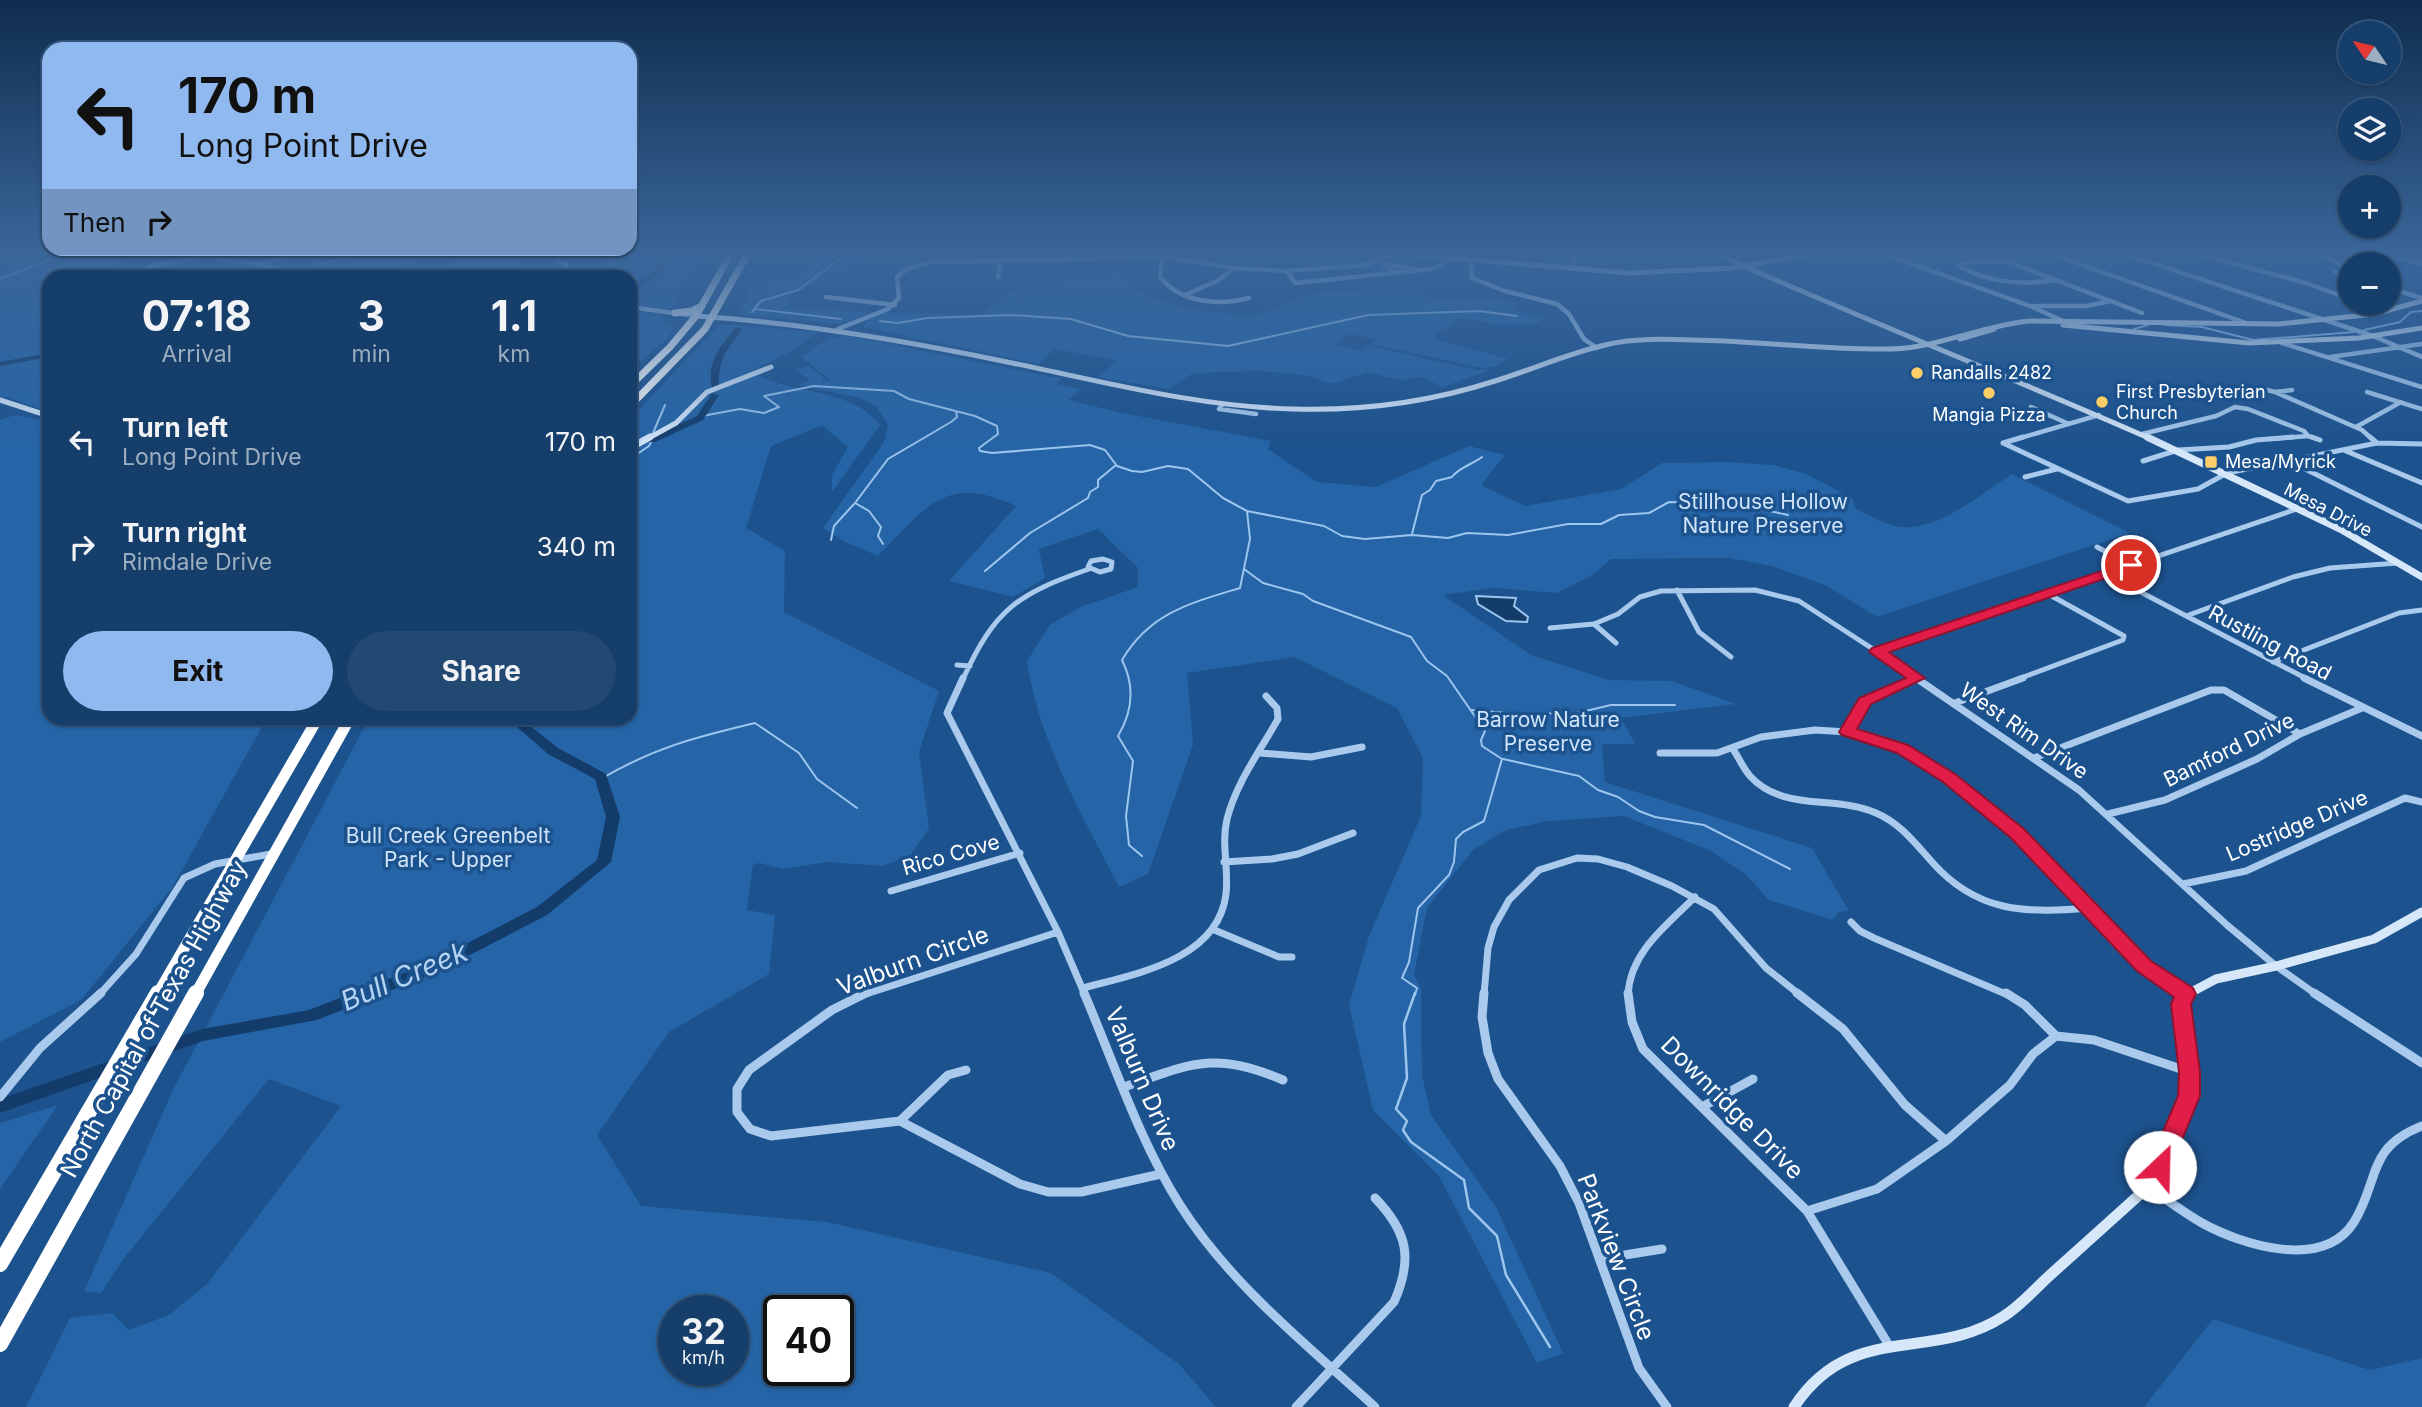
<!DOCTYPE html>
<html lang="en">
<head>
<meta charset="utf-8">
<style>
  body { margin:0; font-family:Inter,sans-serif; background:#224972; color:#f1f3f6; height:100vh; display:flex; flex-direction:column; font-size:26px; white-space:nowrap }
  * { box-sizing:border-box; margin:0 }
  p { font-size:23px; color:#9daec1 }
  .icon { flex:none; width:38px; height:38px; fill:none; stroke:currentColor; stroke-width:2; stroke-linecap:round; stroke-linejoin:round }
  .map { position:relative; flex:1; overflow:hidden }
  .sheet { position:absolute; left:42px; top:270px; width:595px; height:455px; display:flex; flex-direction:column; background:#153e6a; border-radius:21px; box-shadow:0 2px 5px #0004,0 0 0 2px #34577e }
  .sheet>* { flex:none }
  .hud { position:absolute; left:42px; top:42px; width:595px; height:214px; border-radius:21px; box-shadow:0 2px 5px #0004,0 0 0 2px #34577e; background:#90b9f0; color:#111; overflow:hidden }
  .needle { width:46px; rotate:305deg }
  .buttons { position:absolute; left:2338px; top:21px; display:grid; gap:14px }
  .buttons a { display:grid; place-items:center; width:63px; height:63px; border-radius:50%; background:#153e6a; box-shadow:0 2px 5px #0004,0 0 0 2px #34577e; font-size:35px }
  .speed { position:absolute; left:658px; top:1295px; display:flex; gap:14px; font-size:35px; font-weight:700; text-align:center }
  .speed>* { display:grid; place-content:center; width:91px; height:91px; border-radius:50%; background:#153e6a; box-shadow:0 2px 5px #0004,0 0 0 2px #34577e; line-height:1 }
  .speed small { font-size:18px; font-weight:400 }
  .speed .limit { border:4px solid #111; border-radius:10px; background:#fff; color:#111 }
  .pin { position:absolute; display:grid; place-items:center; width:60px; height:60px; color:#fff; margin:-30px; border:4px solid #fff; border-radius:50%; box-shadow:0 2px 7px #0007 }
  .me { position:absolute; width:77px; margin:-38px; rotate:24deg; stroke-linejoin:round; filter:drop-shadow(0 0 5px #0008) }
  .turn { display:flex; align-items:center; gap:24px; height:147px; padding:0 21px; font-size:32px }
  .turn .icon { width:91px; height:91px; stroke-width:2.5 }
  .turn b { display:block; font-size:49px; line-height:60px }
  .then { display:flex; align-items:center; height:66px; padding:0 21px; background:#0003; gap:14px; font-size:26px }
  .eta { display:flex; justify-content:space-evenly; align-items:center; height:119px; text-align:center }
  .eta b { font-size:42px; font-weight:700; line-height:49px }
  .cta { display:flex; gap:14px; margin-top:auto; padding:14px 21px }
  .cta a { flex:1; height:80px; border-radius:42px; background:#90b9f0; color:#111; font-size:28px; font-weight:700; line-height:80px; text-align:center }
  .cta a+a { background:#224972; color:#f1f3f6 }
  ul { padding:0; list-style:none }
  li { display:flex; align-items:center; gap:21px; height:105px; padding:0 21px }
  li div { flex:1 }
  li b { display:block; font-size:26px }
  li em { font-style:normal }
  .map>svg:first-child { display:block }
</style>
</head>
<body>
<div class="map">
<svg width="2422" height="1407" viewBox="0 0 2422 1407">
  <rect width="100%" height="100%" fill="#1c528d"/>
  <path fill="#2564a6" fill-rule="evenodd" d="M54 255H161L117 266 112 271V276H49V412L7 397 0 398V270Z
    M324 255H534L519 259 522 267 511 270 505 276H482L445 269 452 258C440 253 427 260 415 264 392 272 329 268 303 267L310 264 304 261Z
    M555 255H703L671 309 630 304V276H619L621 271H606L603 262 571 263Z
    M826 255H862L850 268 787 297 790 308 871 312 841 324 738 314 753 285 800 272Z
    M1119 272 1138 292 1182 308 1254 317 1305 295 1413 284 1434 299H1485L1518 302 1515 310 1531 316H1548L1535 324 1502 325 1461 318 1444 328 1433 338 1508 359 1495 366 1482 368 1371 344 1376 339 1350 334 1336 344 1362 351 1369 346 1477 370H1491L1442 387 1422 377 1400 380 1367 372 1332 384 1306 375 1258 371 1193 373 1169 389 1098 377 1118 360 1054 349 1039 364 864 327 868 320 886 313 983 314 1014 289Z
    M630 310 662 315V323L675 325 668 338 630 370Z
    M720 324 818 332 790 352 750 371C790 396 850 386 880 425L832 492V475L848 447 822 425 771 446 746 528 785 551 784 612 939 691 919 752 929 828 910 856 882 866 828 862 782 869 759 863 753 865 747 910 775 915 769 974 669 1032 597 1135 641 1206 827 1222 1051 1273 1179 1364 1216 1407H26L70 1318 112 1313 129 1330 169 1315 207 1284 341 1106 269 1079 125 1257 101 1293 84 1291 174 1088 369 718H630V419ZM674 1311H733V1370H674ZM779 1311H838V1370H779Z
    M849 336 1062 379 1056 384 1081 389 1068 400 1122 413 1271 441 1268 449 1317 482 1376 487 1469 446 1505 455 1481 485 1525 506 1621 489 1662 463 1728 462 1773 465 1807 474 1853 499 1855 508C1870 516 1892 529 1911 527 1947 524 1982 493 2012 474L2130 533 1877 617 1827 586 1772 566 1728 558 1611 559 1591 576 1557 593 1494 588 1443 595 1531 655 1609 680 1672 681 1736 704 1621 718 1635 744H1602L1605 782 1812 848 1849 911 1839 912 1832 920 1769 900 1745 874 1711 851 1624 816 1548 821 1506 830 1473 850 1427 908 1414 975 1421 988 1422 1075 1431 1115 1496 1207 1563 1353 1537 1363 1439 1176 1373 1110 1349 1005 1369 936 1421 816 1423 758 1397 708 1295 657 1187 673 1193 745 1148 874 1119 887C1082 814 1039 743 1027 661L1050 625 1080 607 1138 587V568L1098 529 1039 549 1045 578 1013 597 949 581 1016 506C944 473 926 508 878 556L845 542 823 528 884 442 888 424 876 406 859 398 796 384 810 381 796 370 809 366 824 378 822 380 832 382 802 357 828 338Z
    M15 415 49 421V718H267L172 888 81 1000 0 1042V420Z
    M58 1105 0 1189V1123Z
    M2213 1319 2370 1370 2422 1358V1407H2144Z"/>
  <path fill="#133c6b" stroke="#9dc6ef" stroke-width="2" d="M1476 596 1516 598 1514 606 1528 617 1527 622 1506 621 1478 604Z"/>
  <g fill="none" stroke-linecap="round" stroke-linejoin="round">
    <path stroke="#9dc6ef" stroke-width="2" d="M317 264 362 255
      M0 279 61 255
      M756 309 841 319
      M752 312 761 301 798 290 845 255
      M880 321 898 323 927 318 1012 315 1071 319 1128 336 1228 346 1368 315 1479 311 1517 316
      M2164 325 2202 327 2253 340 2354 332
      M2134 329 2148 325
      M2364 330 2400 322 2411 312 2422 311
      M702 416 740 409 764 413 779 407 764 396 814 386 894 391 909 399 975 416 997 426 998 434 979 448 980 451 992 453 1090 445 1105 450 1117 466 1132 471 1142 472 1168 466 1188 469 1223 498 1247 511 1324 526 1342 536 1365 539 1412 535 1448 538 1467 533 1508 535 1568 524H1601L1619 515 1649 513 1669 502 1693 503 1710 498 1788 515
      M653 433 665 405
      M630 459 649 446 652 440
      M1412 534 1422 495 1430 490 1436 481 1452 477C1458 468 1473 464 1482 457
      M831 540 834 526 854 504
      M883 544 878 536 881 527 869 511 855 503 888 459 951 422 957 417 956 411
      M1244 569 1263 583 1303 594 1313 601 1411 637 1427 661 1447 676 1485 731 1481 740 1482 746 1502 759 1484 821 1463 832 1456 839 1454 862 1449 875 1418 908 1409 962 1402 978 1417 988 1415 995
      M985 571 1030 533 1088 498 1090 492 1098 487V480L1116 465
      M1471 710 1519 714 1577 713 1611 705H1675
      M1503 759 1579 776 1598 790 1618 797 1639 811 1655 817 1704 825 1790 869
      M601 779C653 748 696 737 755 723L799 753 817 779 857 808
      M1142 856 1129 845 1126 816 1133 761 1118 736C1133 711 1135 686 1122 660 1150 613 1190 603 1240 588L1250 539 1247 511"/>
    <path stroke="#9dc6ef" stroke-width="2.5" d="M1415 993 1404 1024 1407 1078 1396 1109 1407 1121 1403 1130 1411 1142 1464 1180 1469 1208 1497 1236 1506 1275 1550 1347"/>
    <path fill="#133c6b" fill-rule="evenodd" d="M653 255 666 257 670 262 663 272 630 293V288L657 268 662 262Z
      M736 327 743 329C727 350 718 358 719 386L712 388C706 363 721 345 736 327Z
      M49 353V357L0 366V362Z
      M630 355 640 360V364H634L630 361Z
      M712 393 719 395 703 420 655 442H649V438L697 416Z
      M507 718H520L558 748 606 774 620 817 611 862 547 915 437 972 317 1020 203 1041 0 1113V1099L202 1029 309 1010 427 964 537 907 597 860 606 817 595 779 548 754Z"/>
    <path stroke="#a9caed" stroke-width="4.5" d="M209 255 222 260 258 263 297 276
      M550 255 566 265 564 276
      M1163 255 1160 277C1181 303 1219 306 1249 298
      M1887 255 2030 306 2061 320
      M2003 255 2019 266 2142 313
      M2054 255 2249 324
      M2128 255 2373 336 2422 357
      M2201 255 2306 283 2350 299
      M2322 255 2350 269
      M2392 255 2422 264
      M1471 261 1472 278 1505 291 1557 304 1569 314 1584 339 1597 348
      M2013 262H1970L1958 265C1986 283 2023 285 2056 280
      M2342 262 2361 264
      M260 264 291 255
      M149 267 205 255
      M1573 269 1574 255
      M1287 271 1295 283 1431 269 1442 265 1448 259
      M2335 272 2350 274
      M1396 273 1384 264 1415 269
      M359 276 442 272 473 276
      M998 277 1001 259
      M2389 288 2422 298
      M1185 295 1217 281 1234 268
      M826 297 895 305
      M2361 303 2384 311
      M2034 306H2087L2110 301
      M630 307 696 316
      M838 329 888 309 899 298 897 277 907 269 931 262 1164 257 1234 268 1287 271 1366 265 1391 255
      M2282 343 2422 387
      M2330 357 2422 344
      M2256 387 2275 392
      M2292 390 2275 392 2362 430 2372 439
      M2367 392 2422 409
      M1222 405 1219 409 1256 414
      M2031 407 2069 424
      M2356 427 2401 402
      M2142 434 2216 416 2235 407 2248 409 2304 431 2308 436 2270 439
      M2308 436 2317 439
      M2017 439 2099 415"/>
    <path stroke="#a9caed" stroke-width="5" d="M2312 437 2320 440
      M2003 443 2128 501 2198 489 2227 473 2377 443 2370 437
      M2003 443 2023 437
      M2377 443 2422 444
      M2346 451 2422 483
      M2143 461 2178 450 2229 447 2256 440 2293 437
      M2289 461 2422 527
      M2025 477 2057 469
      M2097 547 2131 565
      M1103 559 1112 562 1111 569 1100 572 1088 567 1091 561Z
      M2106 574 2307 679
      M1677 590 1699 632 1731 657
      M2186 616 2293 577 2330 568 2398 563
      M1594 624 1616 643
      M1550 628 1594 624 1618 614 1640 597 1661 591 1755 590 1799 601 1919 679
      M1877 651 2297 509
      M2273 662 2399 613 2422 610
      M957 665 970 666
      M963 679C995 609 1017 594 1089 569
      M2018 679 2123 640 2124 636 2048 594"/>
    <path stroke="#a9caed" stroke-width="7" d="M963 678 947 713 1058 932 1085 995
      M1916 678 2079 790 2227 925 2276 966 2317 995
      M2304 678 2422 736
      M1955 703 2023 678
      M1848 732C1866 696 1880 692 1917 679
      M1733 749C1739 758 1743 768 1750 776 1782 812 1836 795 1876 813 1900 823 1915 843 1932 862 1976 912 2025 914 2088 908
      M1260 753 1311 757 1362 747
      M1660 753H1717L1761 737 1815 730 1848 732 1903 749 1949 778 2018 834 2144 966 2186 994
      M2034 758 2211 690H2224L2300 734
      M2108 814 2165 800 2257 759 2300 734 2362 708
      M1224 862 1272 859 1298 854 1353 833
      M2183 884 2246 871 2405 798 2422 802
      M891 891 1020 853
      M1851 922 1860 931 1874 938 2008 995
      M1212 929 1279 957H1292
      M1083 988C1135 974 1218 960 1226 894 1229 869 1221 844 1227 819 1236 783 1260 751 1278 719L1277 708 1266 696
      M99 995 136 954 184 878 215 864 271 854
      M863 995 1058 932
      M1484 995 1488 948 1494 927 1509 900 1539 870 1577 858 1598 859 1627 867 1672 886 1714 909 1766 968 1800 995
      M1628 995C1630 952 1667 925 1695 897"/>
    <path stroke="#a9caed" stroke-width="9" d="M866 993 832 1010 749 1070 737 1089V1112L750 1129 771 1136 900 1121 1020 1184 1048 1192H1081L1161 1174
      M1084 993C1114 1063 1140 1142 1180 1205 1230 1284 1307 1345 1375 1407
      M1484 993 1482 1017 1488 1053 1498 1079 1560 1166 1579 1203 1639 1368 1667 1407
      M1628 993 1632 1022 1643 1049 1807 1211 1890 1347
      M1797 993 1843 1029 1905 1105 1946 1141
      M2006 993 2025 1005 2056 1036
      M2314 993 2422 1063
      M1124 1087C1191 1064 1214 1050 1283 1080
      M0 1097 40 1048 101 993
      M1702 1107 1753 1079
      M900 1121 948 1075 966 1070
      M2148 1187C2166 1199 2183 1212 2202 1223 2242 1245 2323 1271 2354 1222 2380 1180 2366 1148 2422 1126
      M1807 1211 1877 1189 1946 1141 2010 1085 2033 1054 2056 1036 2094 1040 2190 1072
      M1600 1259 1662 1249
      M1296 1407 1394 1302C1413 1259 1408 1232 1375 1198"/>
    <path stroke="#d6e7fa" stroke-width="5" d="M1416 255 1629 273 1734 268 1803 255
      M1719 255C1862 319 2008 376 2151 439
      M696 316C803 323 907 341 1012 363 1105 382 1199 407 1294 409 1363 411 1430 402 1495 381 1531 370 1569 353 1605 345 1633 338 1664 339 1693 340 1759 341 1824 350 1890 349 1938 348 1983 325 2030 321L2278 324 2375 314 2422 301
      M2063 325 2249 343 2359 338 2422 328
      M1960 339 1994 329
      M0 400 49 416
      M647 439 676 423 707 392 771 367"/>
    <path stroke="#d6e7fa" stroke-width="7" d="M2147 437 2340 529 2422 577
      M630 448 650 437"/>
    <path stroke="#d6e7fa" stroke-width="9" d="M2186 995 2216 979 2276 966 2374 939 2422 912"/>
    <path stroke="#d6e7fa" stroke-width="11" d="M1794 1407C1851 1320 1933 1363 2004 1316 2020 1306 2034 1290 2048 1277 2081 1247 2115 1217 2148 1187 2167 1156 2189 1113 2190 1076 2190 1052 2169 1013 2188 993"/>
    <path stroke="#fff" stroke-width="7" d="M675 313 692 311 702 306
      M630 386 670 347 696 316 730 255
      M630 406 705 329 747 255"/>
    <path stroke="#fff" stroke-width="11" d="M157 995 318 718
      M195 995 350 718"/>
    <path stroke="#fff" stroke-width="16" d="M0 1264 158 993
      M0 1344 196 993"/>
  </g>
  <linearGradient id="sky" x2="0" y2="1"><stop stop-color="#0f2d4e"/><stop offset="0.56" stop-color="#3a669a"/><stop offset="1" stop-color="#3a669a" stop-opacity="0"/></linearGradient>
  <rect width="2422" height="452" fill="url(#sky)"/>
  <path fill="#e11d48" stroke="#92132f" stroke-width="2" d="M2131 561 2138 565 2136 568 1889 652 1925 678 1871 704 1857 729 1908 745 1955 774 2024 829 2151 961 2193 988 2196 994 2191 1004 2200 1072V1096L2168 1174 2160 1177 2152 1174 2148 1167 2178 1096 2179 1072 2171 1004 2174 997 2137 971 2011 838 1943 782 1897 753 1842 735 1839 732 1859 698 1906 678 1872 654 1869 651 1872 648Z"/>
  <g fill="#fdcd67" stroke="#1c528d" stroke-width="2.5">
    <circle cx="1917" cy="373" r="7"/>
    <circle cx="1989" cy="393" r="7"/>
    <circle cx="2102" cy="402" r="7"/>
    <rect x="2204" y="455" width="14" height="14" rx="3.5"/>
  </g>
  <g text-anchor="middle" stroke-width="7" stroke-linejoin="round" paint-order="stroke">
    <g font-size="18" fill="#fff" stroke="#1c528d" text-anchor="start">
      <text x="1931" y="379">Randalls 2482</text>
      <text x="2116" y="398">First Presbyterian<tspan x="2116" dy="21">Church</tspan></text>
      <text x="1989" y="421" text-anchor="middle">Mangia Pizza</text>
      <text x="2225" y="468">Mesa/Myrick</text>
    </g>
    <g font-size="18" fill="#fff" stroke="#1c528d">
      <text transform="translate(2328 510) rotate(27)" y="6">Mesa Drive</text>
    </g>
    <g font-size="21" fill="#cfe4f9" stroke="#1c528d">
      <text x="1763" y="509">Stillhouse Hollow<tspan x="1763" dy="24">Nature Preserve</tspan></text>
      <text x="1548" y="727">Barrow Nature<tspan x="1548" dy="24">Preserve</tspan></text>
      <text x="448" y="843">Bull Creek Greenbelt<tspan x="448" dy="24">Park - Upper</tspan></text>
    </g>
    <g font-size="21" fill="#fff" stroke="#1c528d">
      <text transform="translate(2270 643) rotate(28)" y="7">Rustling Road</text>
      <text transform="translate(2024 731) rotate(35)" y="7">West Rim Drive</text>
      <text transform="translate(2229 750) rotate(-26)" y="7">Bamford Drive</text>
      <text transform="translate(2297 826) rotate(-23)" y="7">Lostridge Drive</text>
      <text transform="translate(951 855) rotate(-16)" y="7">Rico Cove</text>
    </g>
    <g font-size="24" fill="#fff" stroke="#1c528d">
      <text transform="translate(913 961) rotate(-20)" y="8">Valburn Circle</text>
      <text transform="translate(154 1019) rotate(-61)" y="8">North Capital of Texas Highway</text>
      <text transform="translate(1142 1079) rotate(67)" y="8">Valburn Drive</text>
      <text transform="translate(1732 1108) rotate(45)" y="8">Downridge Drive</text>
      <text transform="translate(1616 1257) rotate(69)" y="8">Parkview Circle</text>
    </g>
    <g font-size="28" font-style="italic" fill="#b5d4f4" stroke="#1c528d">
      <text transform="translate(404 976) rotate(-23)" y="10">Bull Creek</text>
    </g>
  </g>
</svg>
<div class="buttons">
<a><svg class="needle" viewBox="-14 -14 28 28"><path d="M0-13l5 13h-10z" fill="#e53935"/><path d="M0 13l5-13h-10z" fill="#9daec1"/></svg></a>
<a><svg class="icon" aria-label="layers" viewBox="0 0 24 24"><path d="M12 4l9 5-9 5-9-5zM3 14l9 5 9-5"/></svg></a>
<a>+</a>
<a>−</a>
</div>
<div class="speed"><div>32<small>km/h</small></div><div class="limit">40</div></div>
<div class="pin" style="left:2131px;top:565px;background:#d93025"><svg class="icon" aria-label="arrive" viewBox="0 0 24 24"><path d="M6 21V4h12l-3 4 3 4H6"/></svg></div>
<svg class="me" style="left:2160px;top:1167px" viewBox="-20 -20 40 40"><circle r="19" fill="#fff"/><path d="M0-13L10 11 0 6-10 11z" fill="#e11d48"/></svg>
<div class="hud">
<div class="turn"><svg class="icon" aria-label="left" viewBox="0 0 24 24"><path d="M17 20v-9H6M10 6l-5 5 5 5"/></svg><div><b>170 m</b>Long Point Drive</div></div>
<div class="then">Then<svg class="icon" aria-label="right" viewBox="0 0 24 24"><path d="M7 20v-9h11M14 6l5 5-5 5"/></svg></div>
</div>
<section class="sheet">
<div class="eta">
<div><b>07:18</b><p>Arrival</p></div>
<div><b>3</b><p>min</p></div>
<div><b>1.1</b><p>km</p></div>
</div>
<ul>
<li><svg class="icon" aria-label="left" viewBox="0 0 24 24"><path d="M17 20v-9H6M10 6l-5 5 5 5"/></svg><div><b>Turn left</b><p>Long Point Drive</p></div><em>170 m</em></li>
<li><svg class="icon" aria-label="right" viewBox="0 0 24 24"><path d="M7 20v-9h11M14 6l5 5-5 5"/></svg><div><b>Turn right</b><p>Rimdale Drive</p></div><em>340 m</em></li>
</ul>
<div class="cta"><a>Exit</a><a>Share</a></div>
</section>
</div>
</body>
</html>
